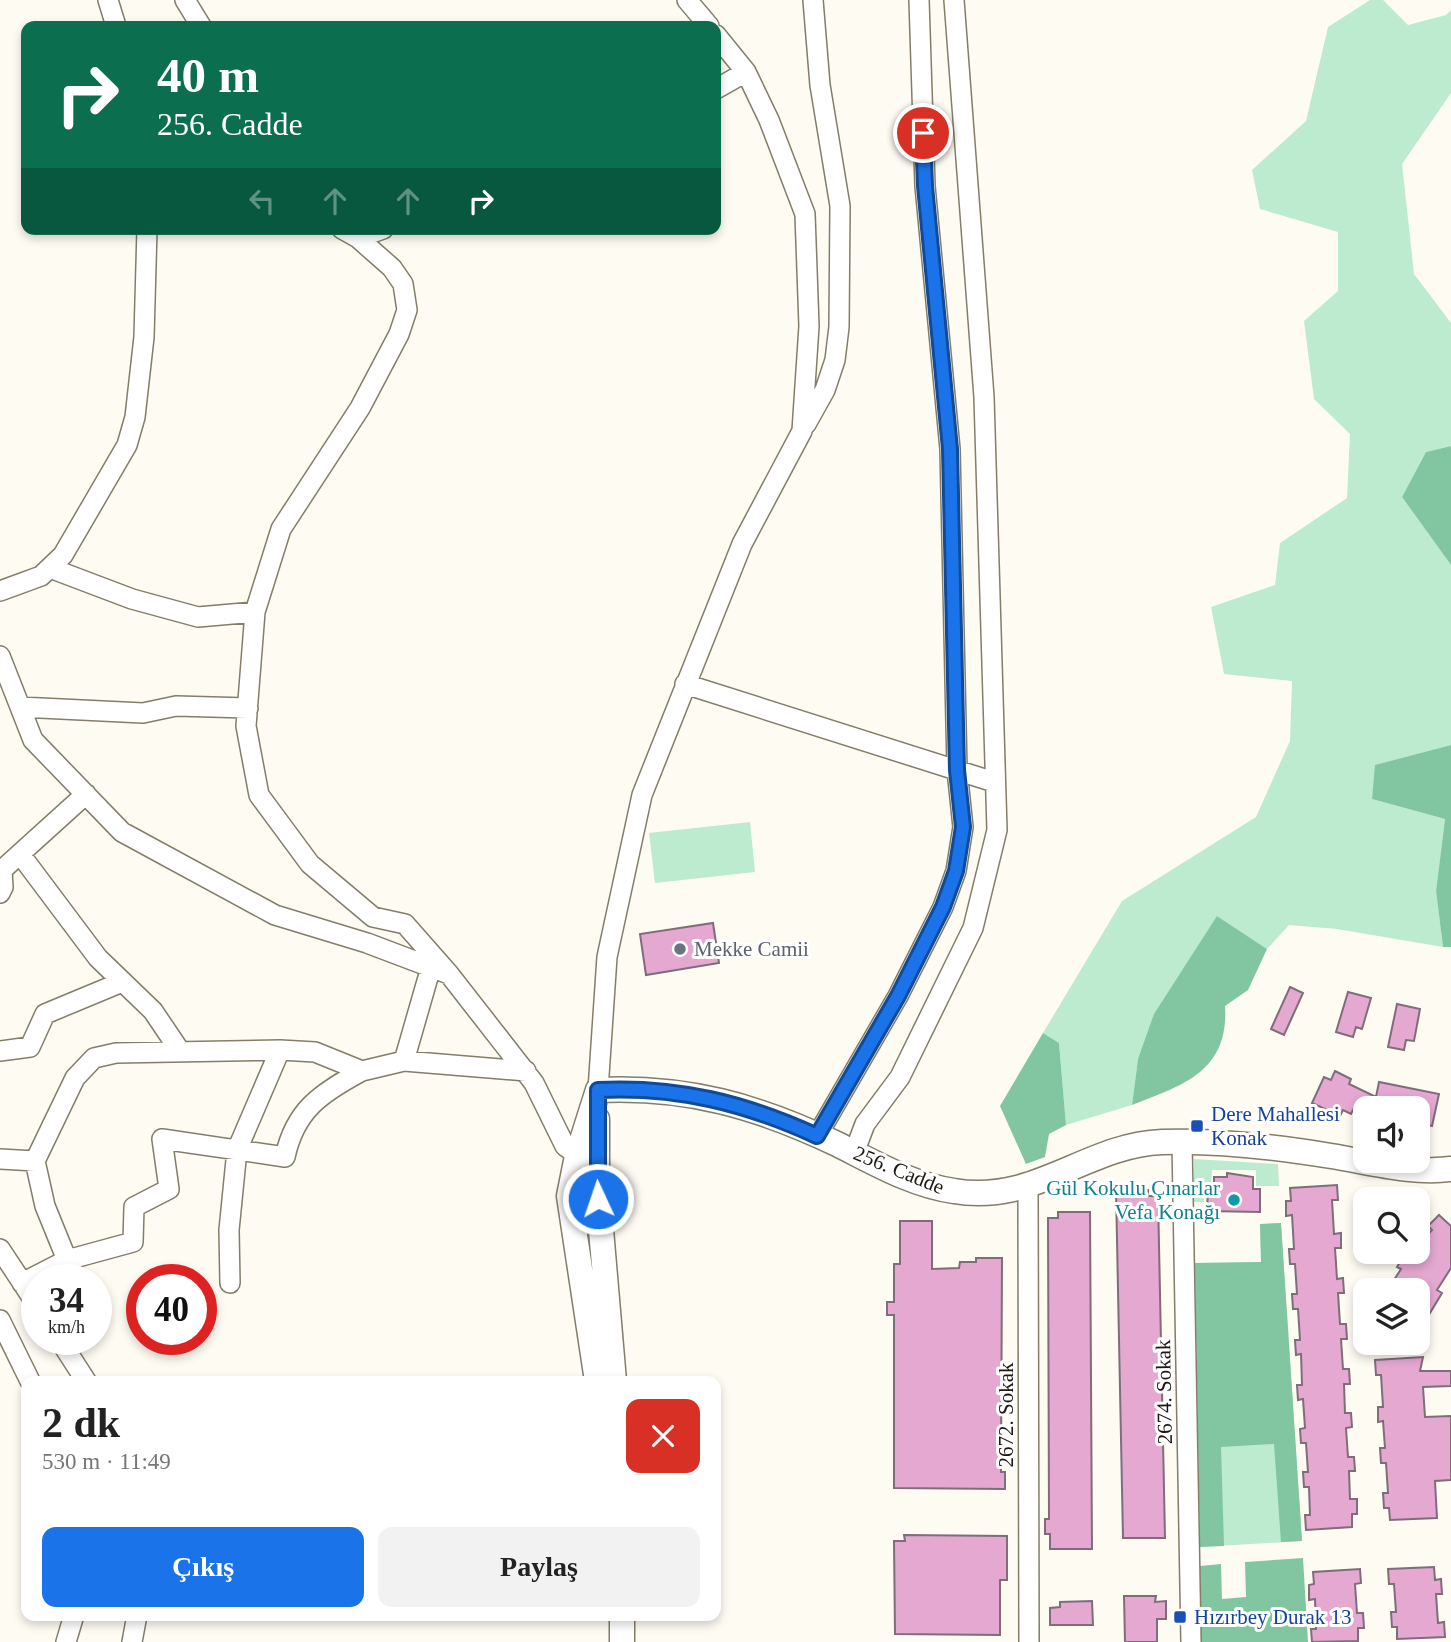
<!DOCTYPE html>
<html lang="tr">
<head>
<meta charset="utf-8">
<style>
  body { margin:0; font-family:"Times New Roman",serif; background:#f2f2f2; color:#222; height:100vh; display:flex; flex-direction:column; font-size:26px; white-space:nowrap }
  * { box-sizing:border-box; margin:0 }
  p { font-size:23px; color:#767676 }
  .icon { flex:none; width:38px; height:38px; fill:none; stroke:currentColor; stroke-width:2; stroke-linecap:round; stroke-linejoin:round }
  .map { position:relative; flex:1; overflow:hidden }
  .sheet { position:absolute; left:21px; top:1376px; width:700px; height:245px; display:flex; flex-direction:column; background:#fff; border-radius:14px; box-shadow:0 4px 10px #0003 }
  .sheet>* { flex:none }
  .top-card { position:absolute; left:21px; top:21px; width:700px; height:214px; border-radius:14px; box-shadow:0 4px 10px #0003; background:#0b6e4f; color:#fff; overflow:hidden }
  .buttons { position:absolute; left:1353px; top:1096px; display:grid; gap:14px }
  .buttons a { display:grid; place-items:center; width:77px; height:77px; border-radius:14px; background:#fff; box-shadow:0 4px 10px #0003; font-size:35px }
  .speed { position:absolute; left:21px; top:1264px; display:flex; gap:14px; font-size:35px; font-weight:700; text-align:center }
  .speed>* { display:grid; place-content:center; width:91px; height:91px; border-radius:50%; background:#fff; box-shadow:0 4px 10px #0003; line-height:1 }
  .speed small { font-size:18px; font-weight:400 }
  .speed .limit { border:10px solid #d22; background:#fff; color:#111 }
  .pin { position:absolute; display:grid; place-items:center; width:60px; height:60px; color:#fff; margin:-30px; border:4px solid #fff; border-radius:50%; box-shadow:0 2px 7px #0007 }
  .me { position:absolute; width:77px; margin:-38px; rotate:357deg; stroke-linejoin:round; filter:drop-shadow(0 0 5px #0008) }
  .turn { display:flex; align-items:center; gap:24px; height:147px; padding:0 21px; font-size:32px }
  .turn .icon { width:91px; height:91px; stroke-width:2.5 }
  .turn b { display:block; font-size:49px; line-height:60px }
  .lanes { display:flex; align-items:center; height:66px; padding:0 21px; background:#0003; justify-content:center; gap:35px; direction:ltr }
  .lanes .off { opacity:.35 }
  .round { display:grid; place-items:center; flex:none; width:74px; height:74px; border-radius:14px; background:#f2f2f2 }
  .headline { display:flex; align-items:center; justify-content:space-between; height:119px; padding:0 21px }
  h1 { font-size:42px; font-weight:700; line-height:52px }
  .button { display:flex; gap:14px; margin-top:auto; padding:14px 21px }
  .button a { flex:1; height:80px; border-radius:14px; background:#1a73e8; color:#fff; font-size:28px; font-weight:700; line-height:80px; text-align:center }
  .button a+a { background:#f2f2f2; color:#222 }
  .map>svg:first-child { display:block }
</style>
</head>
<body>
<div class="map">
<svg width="1451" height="1642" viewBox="0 0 1451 1642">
  <rect width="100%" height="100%" fill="#fefbf3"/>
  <path fill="#bcebd0" d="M1370 0H1383L1408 25 1446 15 1451 10V93L1402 164 1414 274 1451 323V446L1426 452 1402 497 1451 565V745L1376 765 1372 799 1445 819 1436 891 1443 947 1337 929 1289 925 1267 949 1217 916 1138 1059 1132 1105 1066 1125 1059 1043 1043 1033 1122 901 1256 817 1290 741 1292 681 1224 674 1211 607 1275 585 1280 543 1347 498 1350 434 1314 399 1304 321 1338 291V232L1260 209 1252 170 1306 121 1328 27Z
    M750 822 755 872 655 883 649 833Z
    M1194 1159 1278 1164 1279 1186H1256V1170H1212L1211 1185H1204V1202H1194Z
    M1281 1223 1302 1541 1200 1547 1195 1263 1261 1262 1260 1224Z"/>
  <path fill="#81c6a1" d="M1451 446V565L1402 497 1426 452Z
    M1451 745V947H1443L1436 891 1445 819 1372 799 1375 765Z
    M1217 916 1267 949 1248 990 1225 1006C1229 1071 1184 1085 1132 1105L1138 1059 1154 1014Z
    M1043 1033 1059 1043 1066 1125 1049 1134 1045 1157 1026 1164 1000 1106Z
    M1281 1223 1302 1541 1281 1542 1274 1444 1221 1447 1224 1546 1200 1547 1195 1263 1261 1262 1260 1224Z
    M1303 1558 1308 1642H1201L1200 1566 1221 1564 1222 1599 1246 1597 1245 1562Z"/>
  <path fill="#e4a8d1" stroke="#7f6d79" stroke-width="2" d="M713 923 719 963 646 975 640 934Z
    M1290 987 1303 993 1284 1035 1271 1029Z
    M1348 992 1371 998 1362 1029 1356 1027 1353 1037 1336 1032Z
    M1397 1004 1420 1009 1414 1041 1406 1040 1404 1050 1388 1047Z
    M1335 1071 1351 1079 1349 1084 1376 1097 1379 1082 1439 1094 1432 1126 1418 1123V1108H1354L1351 1114 1343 1110 1340 1116 1312 1103 1324 1077 1331 1080Z
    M1227 1173 1253 1177V1189H1260V1212L1207 1211 1208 1188H1214V1177H1227Z
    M1337 1185 1338 1200H1332L1334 1234 1341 1233V1248H1335L1337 1279 1343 1278 1344 1293H1338L1340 1324H1346L1347 1339H1341L1343 1369H1349L1350 1384H1344L1345 1413H1351L1352 1427 1346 1428 1348 1457H1354L1355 1471H1349L1350 1499H1357V1514H1352V1527L1306 1530 1305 1515H1310L1309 1487H1304L1303 1472H1308L1306 1443H1301L1300 1429 1305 1428 1303 1399 1298 1400 1297 1385H1302L1301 1354 1296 1355 1295 1340H1300L1298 1309H1293L1292 1294H1297L1295 1264H1290L1289 1249H1294L1292 1215 1286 1216V1201H1291L1290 1188Z
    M1116 1190H1148V1196H1158L1165 1538H1123Z
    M1058 1212H1090L1092 1549H1050V1534H1045V1519H1049L1048 1218H1058Z
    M1439 1215 1451 1226V1268L1437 1290 1442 1293 1418 1333V1290H1409L1394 1280 1401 1269 1397 1267 1405 1254 1418 1251V1245L1432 1230 1428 1226Z
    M900 1221H932V1269L959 1268 960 1262H976V1258H1002L1001 1472H1005V1489L894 1488V1315H887V1302H894V1264H900Z
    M1423 1357 1420 1371H1451V1386L1423 1387 1425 1417 1451 1416V1480L1435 1481 1437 1518 1390 1520 1389 1508H1384L1383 1493H1388L1386 1463H1381L1380 1448H1385L1383 1421 1378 1422V1407H1383L1381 1375H1376L1375 1360Z
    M904 1535 1007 1536V1580H1000V1635L895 1634 894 1541H905Z
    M1434 1567 1435 1580 1441 1579 1442 1594H1436L1438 1623 1444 1622 1445 1637 1397 1639V1627H1392L1391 1612H1396L1394 1584H1389L1388 1569Z
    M1360 1569 1361 1583 1355 1584 1357 1613H1363L1364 1628H1358V1641L1312 1642 1311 1629H1316L1315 1599 1309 1600V1585L1314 1584 1313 1572Z
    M1124 1596H1156L1155 1602 1166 1601V1619H1157V1642H1125Z
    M1092 1601 1093 1625H1050V1608L1060 1607V1602Z"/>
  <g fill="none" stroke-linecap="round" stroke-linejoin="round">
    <defs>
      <path id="minor" d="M108 0 116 26
        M185 0 201 26
        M687 0 709 26
        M716 89 746 72
        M342 229 358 238 392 268 403 284 407 310 399 334 360 408 281 529 255 612 246 726 259 795 310 864 373 917 405 924 449 974
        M358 238 383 229
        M806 424 825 390 835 360 839 327 840 206 820 85 813 0
        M50 568 132 599 198 617 255 612
        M0 591 41 576 63 555 127 445 135 417 144 337 147 229
        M0 656 33 740 122 832 275 915 367 943 449 974 534 1083 565 1146 589 1162
        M685 684 994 782
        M20 707 143 713 176 706 248 708
        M20 854 98 958 153 1011 180 1051
        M0 893 3 887 2 870 86 794
        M0 1051 30 1047 45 1014 122 982
        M404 1061 431 967
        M598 1090 607 957 642 795 742 544 802 431 809 326 805 214 769 120 746 72 716 35
        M817 1136 898 996 943 907 956 871 963 827 957 770 950 449 925 186 919 0
        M1182 1142 1191 1642
        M854 1153 865 1124 900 1077 973 928 997 830 984 397 954 0
        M0 1159 35 1161
        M1028 1187 1029 1642
        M0 1249 37 1305
        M67 1260 133 1242 134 1207 169 1189 162 1139 285 1157C295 1110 321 1093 362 1071
        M22 1283 67 1260 45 1206 35 1161 75 1078 94 1058 116 1053 280 1050 315 1052 362 1071 404 1061 526 1071
        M230 1283 229 1230 237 1150 280 1050
        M0 1320 30 1381
        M59 1339 86 1381
        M66 1642 74 1615
        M132 1642 137 1615"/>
      <path id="tertiary" d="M598 1090C687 1086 757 1106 837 1144 875 1163 912 1185 954 1191 1035 1205 1086 1145 1162 1142 1217 1140 1276 1147 1331 1156 1369 1162 1411 1174 1451 1169
        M597 1119V1183L614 1381
        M597 1381 569 1196 577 1156 598 1090
        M622 1615V1642"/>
    </defs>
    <use href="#minor" stroke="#837d69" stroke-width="22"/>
    <use href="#tertiary" stroke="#837d69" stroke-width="27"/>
    <use href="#minor" stroke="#fff" stroke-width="19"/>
    <use href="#tertiary" stroke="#fff" stroke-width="24"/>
  </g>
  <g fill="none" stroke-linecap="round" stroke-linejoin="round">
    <defs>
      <path id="route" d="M598 1199V1090C677 1086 745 1103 817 1136L898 996 943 907 956 871 963 827 957 770 950 449 925 186 923 133"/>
    </defs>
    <use href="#route" stroke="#114b97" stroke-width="18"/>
    <use href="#route" stroke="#1a73e8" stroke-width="12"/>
  </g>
  <circle fill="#6b7280" stroke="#fff" stroke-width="2.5" cx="680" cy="949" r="7"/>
  <g fill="#1a4fb4" stroke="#fff" stroke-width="2.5">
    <rect x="1190" y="1119" width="14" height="14" rx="3.5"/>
    <rect x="1173" y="1610" width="14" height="14" rx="3.5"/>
  </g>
  <circle fill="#0f9aa8" stroke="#fff" stroke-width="2.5" cx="1234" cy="1200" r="7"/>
  <g text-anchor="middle" stroke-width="6" stroke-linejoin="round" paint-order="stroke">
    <g font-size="21" fill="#5b616d" stroke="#fff" text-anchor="start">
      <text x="694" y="956">Mekke Camii</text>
    </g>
    <g font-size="21" fill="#164399" stroke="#fff" text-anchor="start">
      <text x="1211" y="1121">Dere Mahallesi<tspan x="1211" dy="24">Konak</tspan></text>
      <text x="1194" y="1624">Hızırbey Durak 13</text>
    </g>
    <g font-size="21" fill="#1a1810" stroke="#fff">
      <text transform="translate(899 1170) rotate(22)" y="7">256. Cadde</text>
      <text transform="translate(1164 1392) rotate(-91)" y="7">2674. Sokak</text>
      <text transform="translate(1006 1415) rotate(-90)" y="7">2672. Sokak</text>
    </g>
    <g font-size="21" fill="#0d838f" stroke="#fff" text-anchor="end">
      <text x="1220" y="1195">Gül Kokulu Çınarlar<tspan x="1220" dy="24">Vefa Konağı</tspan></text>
    </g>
  </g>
</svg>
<div class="buttons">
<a><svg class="icon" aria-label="sound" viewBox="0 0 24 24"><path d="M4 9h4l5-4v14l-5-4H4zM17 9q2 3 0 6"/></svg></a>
<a><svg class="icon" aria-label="search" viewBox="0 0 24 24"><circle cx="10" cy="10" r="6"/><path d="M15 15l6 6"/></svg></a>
<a><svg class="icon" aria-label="layers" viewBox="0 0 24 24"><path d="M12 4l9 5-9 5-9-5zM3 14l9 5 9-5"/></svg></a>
</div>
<div class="speed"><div>34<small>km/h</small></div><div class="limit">40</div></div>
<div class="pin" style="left:923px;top:133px;background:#d93025"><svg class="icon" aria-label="arrive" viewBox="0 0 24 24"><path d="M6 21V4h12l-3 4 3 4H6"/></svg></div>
<svg class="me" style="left:598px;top:1199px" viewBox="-20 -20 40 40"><circle r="17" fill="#1a73e8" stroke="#fff" stroke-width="3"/><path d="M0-11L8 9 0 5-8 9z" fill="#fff"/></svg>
<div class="top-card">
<div class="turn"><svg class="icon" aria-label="right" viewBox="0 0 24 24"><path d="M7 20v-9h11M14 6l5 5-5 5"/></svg><div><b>40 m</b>256. Cadde</div></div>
<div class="lanes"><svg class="icon off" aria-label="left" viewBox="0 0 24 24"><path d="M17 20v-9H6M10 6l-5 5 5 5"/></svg><svg class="icon off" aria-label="ahead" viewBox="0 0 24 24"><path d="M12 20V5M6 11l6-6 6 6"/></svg><svg class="icon off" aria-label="ahead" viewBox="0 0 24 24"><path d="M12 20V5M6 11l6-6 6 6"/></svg><svg class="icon" aria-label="right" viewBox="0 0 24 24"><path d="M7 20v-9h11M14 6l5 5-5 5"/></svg></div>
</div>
<section class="sheet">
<div class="headline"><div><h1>2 dk</h1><p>530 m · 11:49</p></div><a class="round" style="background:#d93025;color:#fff"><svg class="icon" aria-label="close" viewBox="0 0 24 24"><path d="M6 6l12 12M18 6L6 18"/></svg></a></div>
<div class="button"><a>Çıkış</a><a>Paylaş</a></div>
</section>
</div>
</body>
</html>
